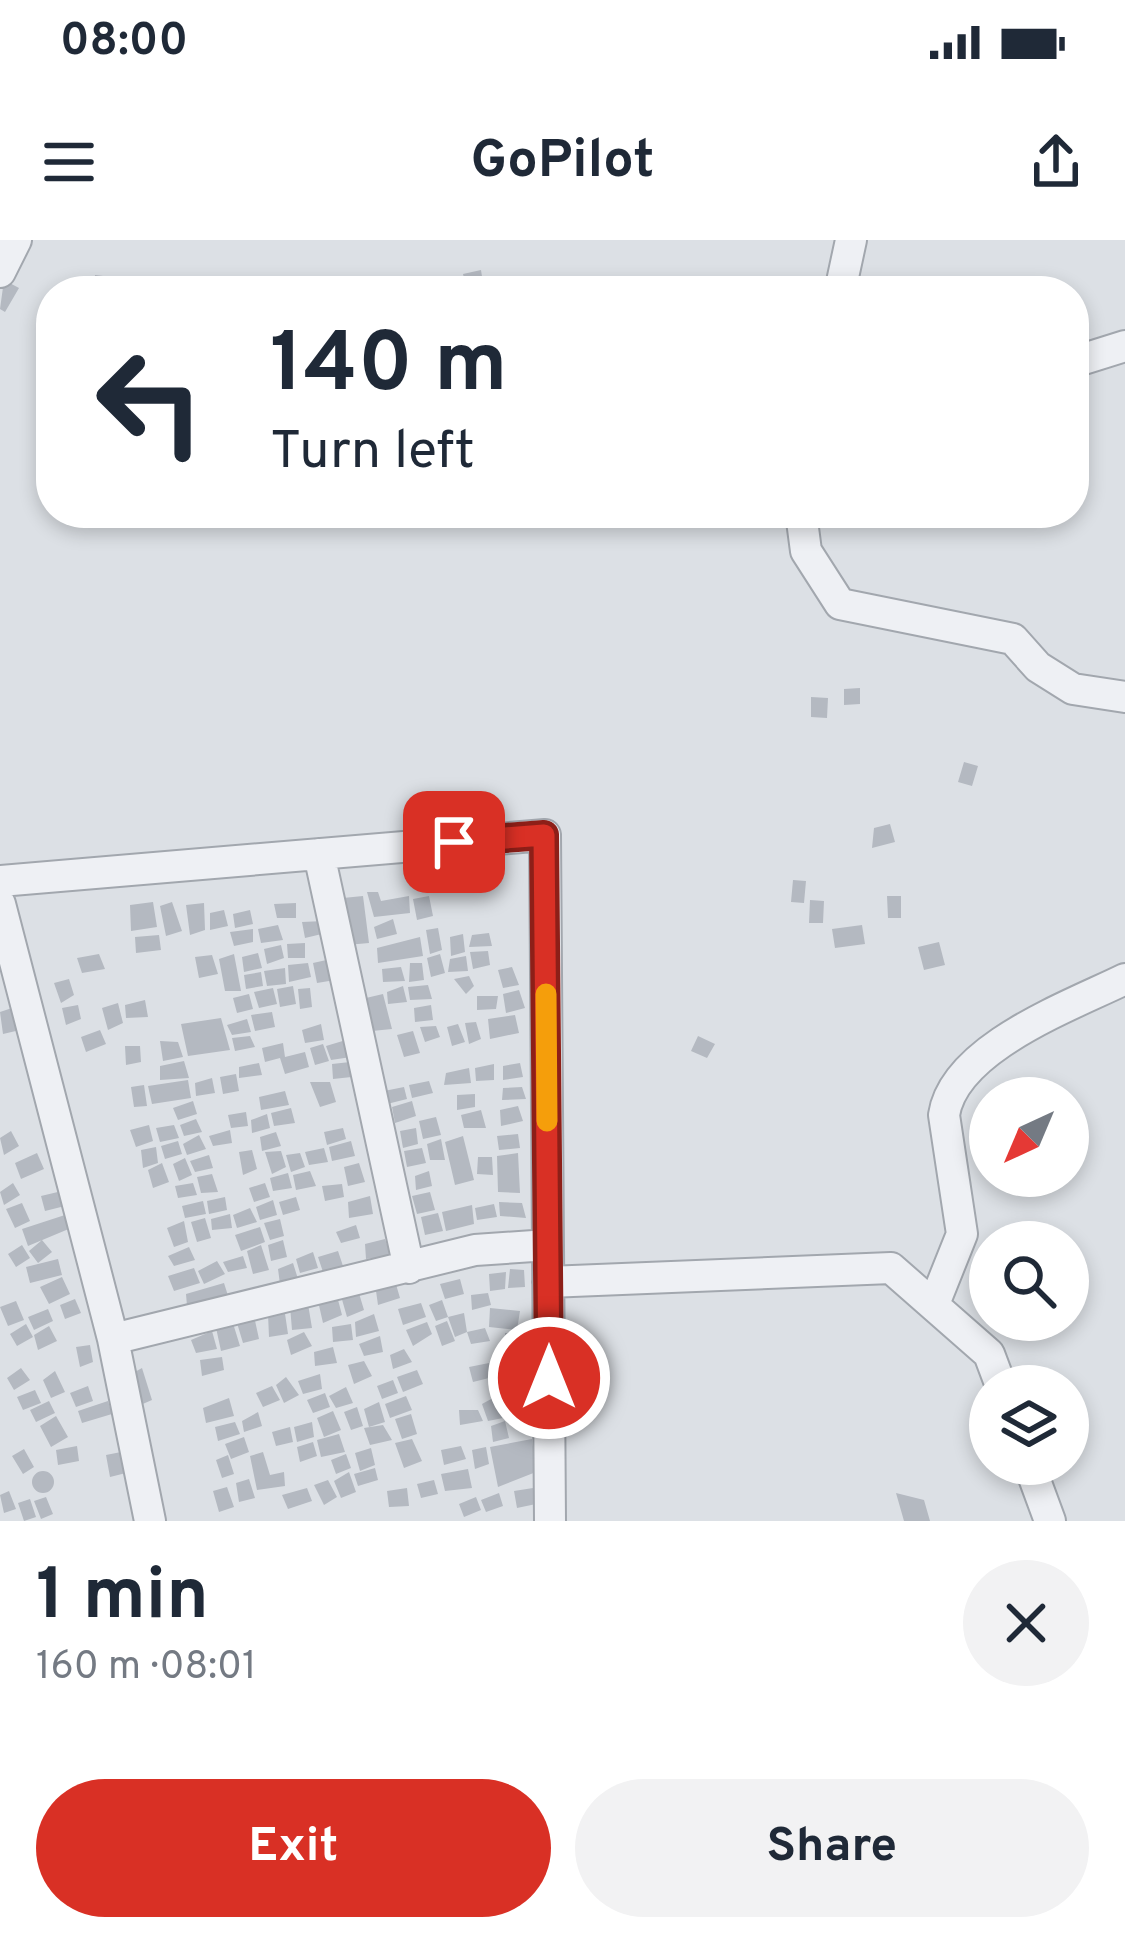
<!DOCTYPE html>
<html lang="en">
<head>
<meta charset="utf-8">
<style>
  body { margin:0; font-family:Overpass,sans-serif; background:#f2f2f3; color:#1f2937; height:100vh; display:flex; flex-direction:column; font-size:45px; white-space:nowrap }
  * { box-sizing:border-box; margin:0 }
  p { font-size:39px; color:#747a83 }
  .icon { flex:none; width:66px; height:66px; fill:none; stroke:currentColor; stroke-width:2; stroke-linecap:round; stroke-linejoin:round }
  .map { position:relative; height:1281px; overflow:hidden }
  .sheet { display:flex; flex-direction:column; background:#fff; flex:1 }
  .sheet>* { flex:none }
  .top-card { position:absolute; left:36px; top:36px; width:1053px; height:252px; border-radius:48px; box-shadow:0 6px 18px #0003; background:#fff; color:#1f2937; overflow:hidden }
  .needle { width:78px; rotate:224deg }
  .buttons { position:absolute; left:969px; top:837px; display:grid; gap:24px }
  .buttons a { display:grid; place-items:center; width:120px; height:120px; border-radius:50%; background:#fff; box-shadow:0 6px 18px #0003; font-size:60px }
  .pin { position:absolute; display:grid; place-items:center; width:102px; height:102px; color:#fff; margin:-51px; border-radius:24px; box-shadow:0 6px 18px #0006 }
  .me { position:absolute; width:132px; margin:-66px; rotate:0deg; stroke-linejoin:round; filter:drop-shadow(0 0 9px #0008) }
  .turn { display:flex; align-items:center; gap:42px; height:252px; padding:0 36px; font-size:54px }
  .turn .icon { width:156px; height:156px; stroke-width:2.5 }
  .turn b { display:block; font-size:84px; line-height:102px }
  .round { display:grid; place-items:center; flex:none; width:126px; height:126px; border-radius:63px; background:#f2f2f3 }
  .summary { display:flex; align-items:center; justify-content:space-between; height:204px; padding:0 36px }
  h1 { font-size:72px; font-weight:700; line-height:90px }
  .button { display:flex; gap:24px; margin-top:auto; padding:24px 36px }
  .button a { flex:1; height:138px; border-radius:72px; background:#d93025; color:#fff; font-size:48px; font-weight:700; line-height:138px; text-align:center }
  .button a+a { background:#f2f2f3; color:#1f2937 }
  .status { display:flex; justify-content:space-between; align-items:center; height:84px; padding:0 60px; background:#fff; direction:ltr }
  .status svg { height:33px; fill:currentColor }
  header { display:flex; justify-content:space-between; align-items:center; height:156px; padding:0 36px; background:#fff; font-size:54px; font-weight:700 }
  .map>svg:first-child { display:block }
</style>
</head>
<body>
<div class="status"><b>08:00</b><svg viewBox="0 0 49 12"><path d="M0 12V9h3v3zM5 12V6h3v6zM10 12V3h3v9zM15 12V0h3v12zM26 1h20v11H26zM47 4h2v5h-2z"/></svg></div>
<header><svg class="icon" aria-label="menu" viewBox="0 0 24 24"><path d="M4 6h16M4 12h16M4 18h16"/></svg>GoPilot<svg class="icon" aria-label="share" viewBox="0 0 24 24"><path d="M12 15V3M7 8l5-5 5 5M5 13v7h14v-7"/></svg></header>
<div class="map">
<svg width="1125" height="1281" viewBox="0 0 1125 1281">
  <rect width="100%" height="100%" fill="#dce0e5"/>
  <path fill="#b4b9c1" d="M481 30 483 43 467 50 463 34Z
    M95 35 111 37 110 51H94Z
    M4 40 19 48 5 72 0 69Z
    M860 448V464L844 465V449Z
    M811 457 828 458 827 478 811 477Z
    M964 522 978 526 972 546 958 542Z
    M890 584 895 602 872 608 874 588Z
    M793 640 806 641 804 663 791 662Z
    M367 652H378L381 661 409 656 410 673 374 677Z
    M363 656 369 703 347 705 343 658Z
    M429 656 433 676 417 680 413 659Z
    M887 656H901V678H888Z
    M810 660 824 661 823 683H809Z
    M153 662 157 687 131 691 130 665Z
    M172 662 182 691 166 696 160 666Z
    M204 663 205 690 190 695 186 665Z
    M296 663V678H277L274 664Z
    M224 670 228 686 210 690V673Z
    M250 670 253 684 235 688 233 674Z
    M393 679 397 694 377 699 374 687Z
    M324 681 326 693 305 698 302 682Z
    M278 685 283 700 261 703 258 689Z
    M862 685 865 704 835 708 832 689Z
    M438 688 442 710 430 714 426 690Z
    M253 689V702L234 706 230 692Z
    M489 693 492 706 469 707 472 695Z
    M463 694 465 712 451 716 450 697Z
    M159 695 161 710 136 713 135 697Z
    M420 697 423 716 378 723 377 708Z
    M939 702 945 725 924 730 918 707Z
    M305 703V718H288L287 704Z
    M281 705 284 718 267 724 264 709Z
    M488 711 490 725 473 729 470 712Z
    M258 713 262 728 244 732 242 717Z
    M99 714 105 729 82 733 77 718Z
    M234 714 241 751H225L219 719Z
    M440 714 445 733 431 737 427 718Z
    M212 715 218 734 199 738 195 717Z
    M466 716 468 731 448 732 450 719Z
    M331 719 335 740 317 743 313 723Z
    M308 723 311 737 289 742 288 725Z
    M410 723H422L424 740 409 742Z
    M401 727 405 741 383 742 382 729Z
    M512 727 519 745 503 748 498 730Z
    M285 728 286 744 267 746 264 731Z
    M261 732 263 746 246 749 244 735Z
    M469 736 474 746 466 754 454 739Z
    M69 739 74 755 61 763 54 743Z
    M428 745 432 759 410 760 408 747Z
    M293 746 296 764 280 767 277 749Z
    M403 746 407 762 388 764 387 752Z
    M273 748 277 764 259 768 254 752Z
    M310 748 312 767 300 769 298 749Z
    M519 750 525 768 506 773 503 754Z
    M249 754 253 769 237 773 233 758Z
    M383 754 392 789 372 791 366 758Z
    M477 756H498L496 769 477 770Z
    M145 760 148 777 126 778 125 765Z
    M118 763 123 783 108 790 102 768Z
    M78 765 81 779 66 785 62 768Z
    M431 765 433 780 415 782 414 768Z
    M12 768 20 790 3 794 0 772Z
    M272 772 275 787 255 791 251 775Z
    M515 775 519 793 490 799 488 779Z
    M221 778 230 810 188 816 181 784Z
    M247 779 251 792 232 795 227 785Z
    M476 782 481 799 469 804 465 783Z
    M321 784 324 800 305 803 302 790Z
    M458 784 465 802 452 806 447 787Z
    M436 786 440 797 425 802 420 787Z
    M100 790 106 804 86 812 81 797Z
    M413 791 420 813 404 817 397 795Z
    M250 796 255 807 235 811 232 798Z
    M698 796 715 804 707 818 691 811Z
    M346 800 351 817 331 820 326 806Z
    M160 801 178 802 183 817 163 821Z
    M283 803 285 817 305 812 309 827 285 834 280 818 265 822 262 808Z
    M323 804 329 821 315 825 310 808Z
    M125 806H140L141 822 126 825Z
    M184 821 189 838 160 840V826Z
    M359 821 361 836 333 839 332 824Z
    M259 823 262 835 239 838V827Z
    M520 823 523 837 503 840V826Z
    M494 824V840L476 841 475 828Z
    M469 828 471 843 444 845 446 833Z
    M236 834 239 851 223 854 220 837Z
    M212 838 215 853 196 856 195 843Z
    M188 840 191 858 152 864 148 846Z
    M429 841 433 853 412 858 409 845Z
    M310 842H330L336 862 320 867Z
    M144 845 147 866 134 867 131 847Z
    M404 847 407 859 387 864 384 851Z
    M522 847 526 859 502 860 503 848Z
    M285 851 289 865 261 870 259 857Z
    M475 854V867L457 870V855Z
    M193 861 197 874 178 880 173 868Z
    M412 861 416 876 395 883 392 867Z
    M518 866 523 881 501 886 500 870Z
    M291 868 295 883 274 886 271 873Z
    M481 870 486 888H464L461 875Z
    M246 872 248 886 231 888 228 875Z
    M267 874 270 888 252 893 251 880Z
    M436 877 441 895 423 899 419 881Z
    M196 879 202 892 184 896 180 885Z
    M149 885 153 901 136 907 130 890Z
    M174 885 179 898 160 902 156 888Z
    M343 888 346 899 327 905 324 892Z
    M416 888 418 904 403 908 400 891Z
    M230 890 232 903 213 906 209 896Z
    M11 891 19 906 4 915 0 898Z
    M276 892 281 906 262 911 260 897Z
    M518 894 520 908 499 910 497 896Z
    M199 895 206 909 187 915 183 904Z
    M463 896 474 940 455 945 445 902Z
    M441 899 445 920H430L427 904Z
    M178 901 182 914 165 919 161 906Z
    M351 901 355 916 332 921 329 907Z
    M156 907 158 923 143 928 141 910Z
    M324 908 328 922 309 925 305 912Z
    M422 908 426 923 407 927 404 911Z
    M252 910 257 929 243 935 239 912Z
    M281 911 286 927 272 934 265 912Z
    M37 913 44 929 21 939 15 923Z
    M300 913 305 927 291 932 286 915Z
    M518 913 520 953 498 952 497 916Z
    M209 915 213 928 195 932 190 921Z
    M478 917H492L493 935 477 934Z
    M185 918 192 935 179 941 173 924Z
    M162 923 169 942 153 948 148 930Z
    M359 923 365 942 348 946 344 927Z
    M310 931 316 946 296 950 293 935Z
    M429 931 432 946 416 950 415 936Z
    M288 933 292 948 273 951 270 938Z
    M212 934 218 952 201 953 197 937Z
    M13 943 20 955 4 965 0 952Z
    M193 943 197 955 178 958 175 946Z
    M265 943 270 957 254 962 249 948Z
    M342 944 344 957 325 961 322 946Z
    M62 951 65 966 45 971 41 956Z
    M430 952 435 970 417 974 412 956Z
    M370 956 373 974 349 978 348 962Z
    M225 957 227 970 209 974 207 961Z
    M296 957 300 970 283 975 279 962Z
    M273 960 277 975 260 980 256 967Z
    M203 961 206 974 185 978 182 966Z
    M499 962 522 963 526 978 500 976Z
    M22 963 30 981 15 988 6 969Z
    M494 964 497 977 477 980 475 968Z
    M472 965 474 984 446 991 442 972Z
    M250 968 257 982 237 988 233 975Z
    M438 973 443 991 425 995 421 977Z
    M68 974 71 988 28 1006 22 989Z
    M230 974 232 988 212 990 211 979Z
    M205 978 211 998 197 1002 191 982Z
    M280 979 284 996 270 1000 264 983Z
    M184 981 188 1002 174 1007 167 988Z
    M356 985 360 998 341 1003 336 992Z
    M260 987 265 1002 241 1011 235 995Z
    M385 999 391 1016 366 1019 365 1004Z
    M42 1000 52 1012 38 1023 29 1011Z
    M283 1000 287 1017 271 1021 268 1005Z
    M22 1005 30 1018 16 1027 8 1014Z
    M261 1005 269 1030 253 1034 247 1011Z
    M189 1007 195 1020 174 1026 168 1016Z
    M338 1011 343 1026 323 1032 318 1017Z
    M313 1012 318 1028 300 1033 296 1019Z
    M243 1016 247 1028 228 1032 223 1022Z
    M58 1019 62 1035 30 1043 26 1027Z
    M217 1021 225 1034 204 1044 198 1031Z
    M293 1023 298 1039 280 1044 278 1029Z
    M194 1028 200 1043 174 1051 168 1036Z
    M510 1029 524 1030 525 1047 508 1048Z
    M506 1032 505 1049 490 1051 489 1034Z
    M62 1037 70 1054 49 1064 40 1047Z
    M460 1039 464 1054 445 1059 440 1044Z
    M395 1041 400 1058 378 1065 375 1044Z
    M224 1043 230 1062 187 1066 186 1054Z
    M358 1050 364 1070 347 1077 341 1056Z
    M488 1053 491 1065 472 1070 471 1055Z
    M337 1056 342 1075 323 1083 318 1061Z
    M75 1059 81 1073 65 1079 60 1065Z
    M442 1060 448 1077 436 1081 429 1065Z
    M16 1061 24 1080 8 1086 0 1067Z
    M421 1063 426 1077 403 1085 398 1069Z
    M308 1064 312 1088 292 1090 290 1066Z
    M284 1067 288 1094 269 1097 268 1074Z
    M490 1068 520 1071 517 1090 489 1087Z
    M48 1069 53 1081 34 1090 28 1077Z
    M464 1073 467 1092 455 1097 448 1077Z
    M374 1074 379 1091 356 1097 355 1082Z
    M254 1076 259 1099 243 1103 237 1083Z
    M232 1080 240 1106 221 1111 215 1083Z
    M447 1081 455 1101 442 1106 435 1086Z
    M427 1082 432 1094 413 1106 406 1090Z
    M26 1084 33 1097 17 1106 10 1094Z
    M351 1084 353 1100 333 1102 332 1087Z
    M49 1086 57 1101 38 1110 34 1095Z
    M485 1088 490 1101 471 1104 467 1092Z
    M212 1091 217 1109 196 1113 191 1100Z
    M304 1092 312 1106 291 1115 287 1100Z
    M505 1093H524L523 1114 505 1112Z
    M380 1096 383 1112 364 1116 359 1104Z
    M90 1105 93 1122 80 1127 76 1107Z
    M333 1107 337 1123 315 1126 314 1112Z
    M404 1109 412 1122 393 1129 390 1115Z
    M222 1117 224 1130 202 1136 200 1120Z
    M559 1120H574L573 1150H558Z
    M364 1121 372 1136 354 1144 348 1125Z
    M489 1123 493 1137 473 1142 469 1127Z
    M21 1128 30 1140 14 1150 7 1138Z
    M142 1128 152 1160 138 1166 133 1133Z
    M417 1130 423 1144 403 1152 397 1137Z
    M55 1131 65 1152 51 1158 43 1140Z
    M320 1134 322 1149 303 1154 298 1141Z
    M286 1137 299 1155 284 1163 276 1145Z
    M524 1138 526 1155 506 1157 504 1140Z
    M393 1140 398 1153 382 1159 377 1146Z
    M88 1146 93 1161 76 1167 70 1153Z
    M272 1146 280 1160 263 1167 256 1153Z
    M346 1147 353 1163 336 1168 329 1156Z
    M35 1150 41 1163 23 1170 17 1157Z
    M325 1153 330 1167 313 1173 307 1160Z
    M406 1156 412 1170 390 1178 385 1164Z
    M229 1158 234 1176 206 1183 203 1168Z
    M493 1158 503 1178 488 1181 482 1164Z
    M527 1159 529 1177 513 1178 510 1160Z
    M49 1161 55 1173 36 1182 30 1170Z
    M108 1161 112 1174 82 1183 78 1171Z
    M379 1162 385 1182 369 1187 364 1169Z
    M357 1167 363 1186 351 1190 344 1172Z
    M459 1170H478L483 1181 460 1185Z
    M333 1171 341 1190 324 1197 317 1178Z
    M258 1172 262 1186 244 1192 242 1181Z
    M411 1174 417 1194 402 1199 395 1179Z
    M56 1176 68 1197 51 1207 40 1186Z
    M505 1181 509 1198 493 1202 491 1186Z
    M235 1182 240 1194 218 1201 215 1187Z
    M312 1182 314 1197 297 1202 294 1187Z
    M383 1185 392 1200 370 1205 364 1188Z
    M290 1187 293 1202 276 1206 272 1192Z
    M339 1194 345 1212 321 1217 317 1200Z
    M244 1197 249 1212 231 1219 225 1204Z
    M412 1199 422 1221 404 1228 395 1203Z
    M532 1199 536 1232 498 1247 490 1207Z
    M313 1202 317 1216 300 1222 297 1207Z
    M77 1206 79 1221 58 1225 56 1210Z
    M461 1206 466 1219 444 1225 441 1210Z
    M486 1207 489 1224 475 1229 472 1210Z
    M371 1208 375 1225 360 1231 355 1213Z
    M24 1209 34 1227 23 1234 12 1216Z
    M121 1212 126 1233 110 1237 106 1215Z
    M263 1212 270 1235 284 1232 285 1246 257 1250 250 1216Z
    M346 1214 351 1228 336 1234 331 1220Z
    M228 1215 234 1234 222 1238 216 1220Z
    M375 1228 378 1240 358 1246 354 1234Z
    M468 1229 472 1248 445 1251 441 1234Z
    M32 1242a11 11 0 1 1 22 0a11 11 0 1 1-22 0Z
    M349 1232 356 1252 341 1258 334 1241Z
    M249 1239 255 1258 239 1262 236 1243Z
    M328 1240 337 1257 324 1265 314 1245Z
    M434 1240 438 1254 421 1258 417 1244Z
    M227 1247 234 1267 219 1272 213 1251Z
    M307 1248 312 1261 288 1269 282 1255Z
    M407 1248 409 1266 389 1267 387 1251Z
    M533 1248 536 1264 517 1268 514 1251Z
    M9 1251 16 1269 4 1273 0 1255Z
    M499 1253 503 1266 486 1272 481 1260Z
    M896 1253 924 1260 930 1281H904Z
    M46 1257 53 1274 41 1279 34 1261Z
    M476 1257 481 1270 464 1277 459 1264Z
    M30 1259 36 1277 24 1281 18 1263Z"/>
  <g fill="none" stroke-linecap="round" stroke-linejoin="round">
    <defs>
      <path id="minor" d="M0 32 16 0
        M840 51 851 0
        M1074 122 1125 106
        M801 273 806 311 840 364 1013 399 1038 427 1073 449 1125 457
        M319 614 409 1028
        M0 641 545 595 550 1281
        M0 664 113 1099 150 1281
        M548 1042 891 1028 989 1114 1001 1146
        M934 1064 962 994 944 875C954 808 1070 766 1125 739
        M113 1099 475 1010 548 1005
        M1029 1224 1050 1281"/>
    </defs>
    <use href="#minor" stroke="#a2a7ae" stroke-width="34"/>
    <use href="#minor" stroke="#eef0f4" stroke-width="30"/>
  </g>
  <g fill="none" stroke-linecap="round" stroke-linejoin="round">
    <defs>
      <path id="route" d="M454 602 544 595 549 1138"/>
    </defs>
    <use href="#route" stroke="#8d1f18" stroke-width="30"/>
    <use href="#route" stroke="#d93025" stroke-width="21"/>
    <path stroke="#f59e0b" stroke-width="21" d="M546 754 547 881"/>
  </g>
</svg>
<div class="buttons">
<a><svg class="needle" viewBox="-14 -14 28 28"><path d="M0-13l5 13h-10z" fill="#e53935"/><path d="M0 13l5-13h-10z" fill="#747a83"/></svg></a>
<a><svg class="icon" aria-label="search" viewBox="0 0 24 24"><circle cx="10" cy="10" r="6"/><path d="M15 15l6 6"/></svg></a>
<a><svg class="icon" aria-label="layers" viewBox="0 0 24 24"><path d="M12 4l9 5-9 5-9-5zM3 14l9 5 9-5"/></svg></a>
</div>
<div class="pin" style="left:454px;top:602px;background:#d93025"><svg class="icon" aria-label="arrive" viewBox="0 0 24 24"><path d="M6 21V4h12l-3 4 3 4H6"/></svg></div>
<svg class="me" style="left:549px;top:1138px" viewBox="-20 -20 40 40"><circle r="17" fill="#d93025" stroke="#fff" stroke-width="3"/><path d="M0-11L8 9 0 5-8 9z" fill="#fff"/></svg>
<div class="top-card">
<div class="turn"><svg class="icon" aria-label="left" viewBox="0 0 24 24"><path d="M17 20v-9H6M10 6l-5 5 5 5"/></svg><div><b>140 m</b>Turn left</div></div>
</div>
</div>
<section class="sheet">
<div class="summary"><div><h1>1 min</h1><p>160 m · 08:01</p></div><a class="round"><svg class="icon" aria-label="close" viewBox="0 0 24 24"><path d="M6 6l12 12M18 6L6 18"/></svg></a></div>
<div class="button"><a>Exit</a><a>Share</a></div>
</section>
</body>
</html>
